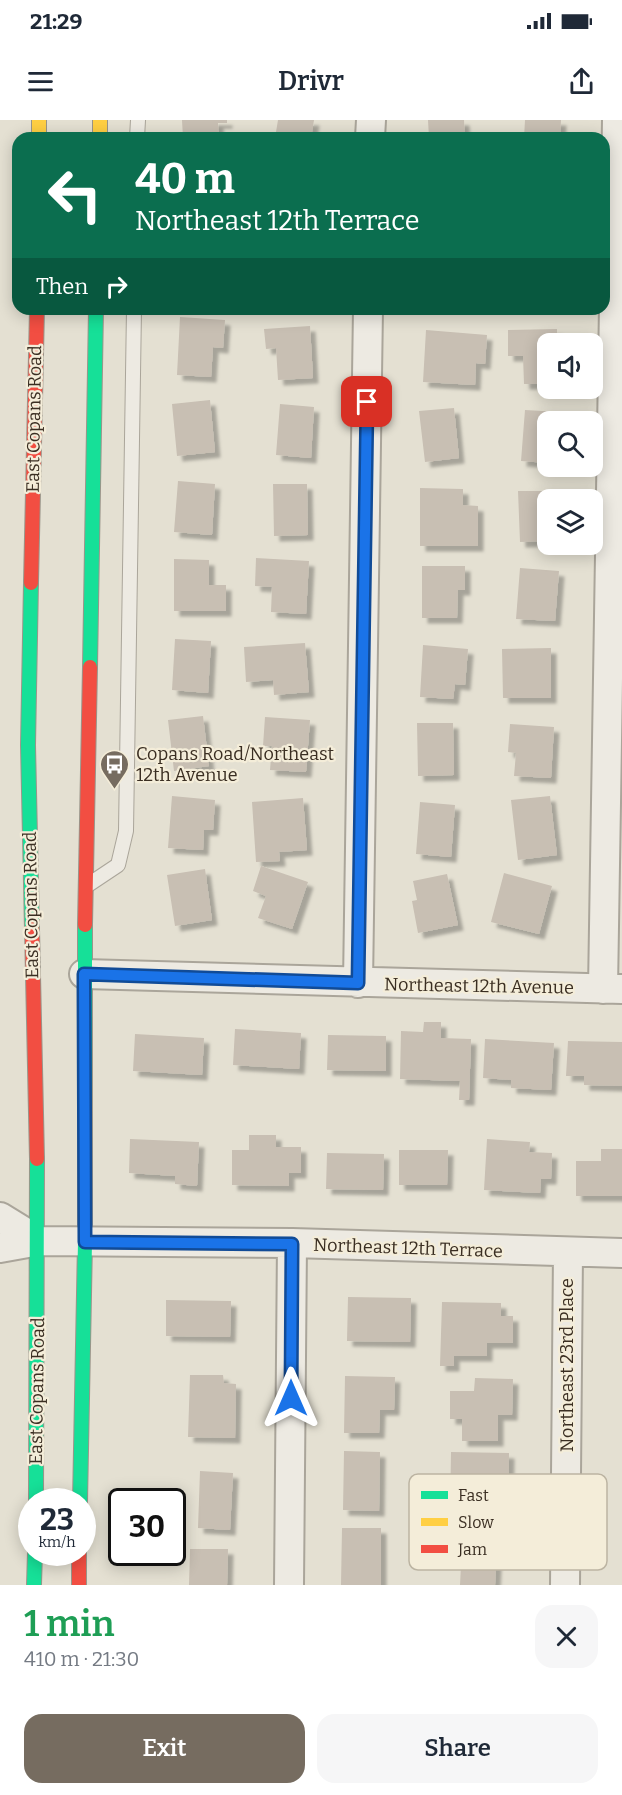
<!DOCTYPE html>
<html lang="en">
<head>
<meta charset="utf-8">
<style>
  body { margin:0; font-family:Bitter,serif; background:#f6f6f7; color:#1f2937; height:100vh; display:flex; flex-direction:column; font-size:22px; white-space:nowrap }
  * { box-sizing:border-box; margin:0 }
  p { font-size:20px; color:#747a83 }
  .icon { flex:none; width:33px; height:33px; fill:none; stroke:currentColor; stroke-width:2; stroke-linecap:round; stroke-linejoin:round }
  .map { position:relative; height:1465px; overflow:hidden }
  .drawer { display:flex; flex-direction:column; background:#fff; flex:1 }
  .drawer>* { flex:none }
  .banner { position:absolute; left:12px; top:12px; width:598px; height:183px; border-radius:18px; box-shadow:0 3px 15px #0003; background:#0b6e4f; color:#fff; overflow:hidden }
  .controls { position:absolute; left:537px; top:213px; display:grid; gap:12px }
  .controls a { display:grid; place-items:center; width:66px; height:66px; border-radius:12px; background:#fff; box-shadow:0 3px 15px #0003; font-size:30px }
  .speed { position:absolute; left:18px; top:1368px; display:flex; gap:12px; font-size:30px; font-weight:700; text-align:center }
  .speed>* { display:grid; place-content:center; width:78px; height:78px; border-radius:50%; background:#fff; box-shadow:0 3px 15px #0003; line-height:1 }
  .speed small { font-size:15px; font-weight:400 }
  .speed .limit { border:3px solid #111; border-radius:9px; background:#fff; color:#111 }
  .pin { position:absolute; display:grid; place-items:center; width:51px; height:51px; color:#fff; margin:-26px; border-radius:12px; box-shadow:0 3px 9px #0006 }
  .me { position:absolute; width:66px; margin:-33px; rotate:0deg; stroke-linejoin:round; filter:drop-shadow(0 0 4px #0008) }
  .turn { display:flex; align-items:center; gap:21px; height:126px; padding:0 24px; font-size:27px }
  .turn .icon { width:78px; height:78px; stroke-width:2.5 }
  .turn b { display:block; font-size:42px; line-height:51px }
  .then { display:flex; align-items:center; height:57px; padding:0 24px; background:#0003; gap:12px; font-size:22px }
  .round { display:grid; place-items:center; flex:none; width:63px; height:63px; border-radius:18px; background:#f6f6f7 }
  .summary { display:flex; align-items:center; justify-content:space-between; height:102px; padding:0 24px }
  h1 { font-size:36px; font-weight:600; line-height:45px; color:#1e9e55 }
  .button { display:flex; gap:12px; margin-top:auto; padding:12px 24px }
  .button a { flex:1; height:69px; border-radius:18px; background:#766c60; color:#fff; font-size:24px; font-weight:600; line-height:69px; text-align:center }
  .button a+a { background:#f6f6f7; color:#1f2937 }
  .status { display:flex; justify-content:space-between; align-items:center; height:42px; padding:0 30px; background:#fff; direction:ltr }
  .status svg { height:16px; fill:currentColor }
  header { display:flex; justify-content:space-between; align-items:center; height:78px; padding:0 24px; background:#fff; font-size:27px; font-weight:600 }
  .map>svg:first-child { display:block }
</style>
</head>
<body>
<div class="status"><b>21:29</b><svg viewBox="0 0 49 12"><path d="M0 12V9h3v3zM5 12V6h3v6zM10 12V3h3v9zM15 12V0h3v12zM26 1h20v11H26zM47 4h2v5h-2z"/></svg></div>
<header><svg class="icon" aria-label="menu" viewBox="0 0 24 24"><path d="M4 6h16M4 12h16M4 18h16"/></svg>Drivr<svg class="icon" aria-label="share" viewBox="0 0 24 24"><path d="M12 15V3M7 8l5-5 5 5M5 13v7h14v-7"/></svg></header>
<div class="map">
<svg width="622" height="1465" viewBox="0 0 622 1465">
  <defs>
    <filter id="shadow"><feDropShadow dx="5.5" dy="5.5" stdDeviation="1.5" flood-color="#0004"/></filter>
  </defs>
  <rect width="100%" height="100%" fill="#e4e0d2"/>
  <path fill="#c8bfb3" filter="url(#shadow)" d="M182 0H227V3H218L219 18H183Z
    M278 0H314L311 18H275Z
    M428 0H464L465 18H429Z
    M525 0H561L560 18H524Z
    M180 197 225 200 223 228 213 227 211 257 177 255Z
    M310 206 313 258 278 260 276 228 266 229 264 209Z
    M557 209V224H548V264H524L523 236H508V210Z
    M426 210 487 215 485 244 476 243 475 265 423 262Z
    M210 280 215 332 177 336 172 284Z
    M280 284 314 287 311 338 276 335Z
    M454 288 459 338 425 342 419 291Z
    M525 290 560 292 559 302H548V343L521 341Z
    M178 361 215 364 212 415 174 412Z
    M273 364H307L308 415 274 416Z
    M420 368 463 369V385L478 386V426H420Z
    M518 371H551V380H548V421L520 422Z
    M256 438 309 441 306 494 271 492 272 467 255 466Z
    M174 439 209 440V465H226V491H174Z
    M422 446H465V470H458L457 498H422Z
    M520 448 559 451 555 501 516 499Z
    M175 519 211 521 208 573 172 570Z
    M305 523 309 572 274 575 273 560 246 562 244 527Z
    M423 525 468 529 465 565 455 564 453 579 420 577Z
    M551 528V578H503L502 529Z
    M203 596 209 646 174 651 168 600Z
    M265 597 310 600 306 652 270 650 272 626H263Z
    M417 603H453L454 655 418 656Z
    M510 604 554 607 551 658 514 656 516 633 508 632Z
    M172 676 215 680 213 710H204L203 730 168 728Z
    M550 676 557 735 518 740 511 680Z
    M303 678 307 730 279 732 280 741 256 742 252 682Z
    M420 682 455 685 451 737 416 734Z
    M261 746 308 762 292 809 258 798 266 776 253 771Z
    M205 749 212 800 175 806 167 755Z
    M504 753 552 766 539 814 491 802Z
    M447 754 458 805 418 813 412 781 417 780 413 761Z
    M424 902H441V918L471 919 469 980H459L460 961 400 959 401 911 423 912Z
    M235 909 301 913 299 949 233 945Z
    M135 914 204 918 202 955 133 951Z
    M328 915 386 916V951L327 950Z
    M485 919 554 923 551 970 511 968V960L483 958Z
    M568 921 622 922V966L584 965V956H566Z
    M249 1015H276V1027H301V1053H289V1066L232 1065V1030H249Z
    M130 1019 199 1022 197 1066 175 1064V1056L129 1053Z
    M487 1019 530 1022 529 1032 552 1033 551 1059H541L540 1073 484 1070Z
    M601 1029H622V1076H576V1041H601Z
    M399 1030H448L447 1065H399Z
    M327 1033 384 1034 383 1070 326 1069Z
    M348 1177 411 1178 410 1222 347 1221Z
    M166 1180 231 1181 230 1217 166 1216Z
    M442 1182 501 1183V1196H513V1223H487V1236H454V1246H440Z
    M190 1255H223L224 1263 236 1264 235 1318 188 1317Z
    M345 1256 395 1257 394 1290H380L379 1313H344Z
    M475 1258 513 1259 512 1295H498V1321H462V1299H450V1271H474Z
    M344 1331 380 1332 379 1391 343 1390Z
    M451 1332 509 1333 508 1393 450 1392Z
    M200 1351 233 1353 230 1410 198 1408Z
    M342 1408H381V1465H341Z
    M462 1425 497 1427 495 1465H460Z
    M190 1429H228L227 1465H189Z"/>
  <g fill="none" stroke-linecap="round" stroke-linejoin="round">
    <defs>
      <path id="lane" d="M137 18 138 0
        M88 765 118 745 126 711 134 189"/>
      <path id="street" d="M370 18 371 0
        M84 854 622 869
        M358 863 368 189
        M603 869 617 0
        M0 1097 39 1121
        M0 1128 39 1121 292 1123 622 1133
        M289 1465 292 1123
        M565 1465 568 1133"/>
      <path id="fast" d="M31 463 28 625 32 809
        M90 547 96 189
        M36 1382 37 1039
        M80 1382 85 1122V805
        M34 1465 35 1432"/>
      <path id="slow" d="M39 0V18
        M100 0V18"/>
      <path id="jam" d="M31 463 37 189
        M85 805 90 547
        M32 809 37 1039
        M79 1432V1465"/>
    </defs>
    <use href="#lane" stroke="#aaa59a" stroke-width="16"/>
    <use href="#street" stroke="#aaa59a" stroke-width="32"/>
    <use href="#fast" stroke="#9a958a" stroke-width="16"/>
    <use href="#slow" stroke="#9a958a" stroke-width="16"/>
    <use href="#jam" stroke="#9a958a" stroke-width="16"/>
    <use href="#lane" stroke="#edeae2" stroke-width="14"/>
    <use href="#street" stroke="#edeae2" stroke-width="28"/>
    <use href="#fast" stroke="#16e098" stroke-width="14"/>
    <use href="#slow" stroke="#ffcf43" stroke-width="14"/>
    <use href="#jam" stroke="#f24e42" stroke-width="14"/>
  </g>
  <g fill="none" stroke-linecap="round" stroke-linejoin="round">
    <defs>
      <path id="route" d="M291 1278 292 1124 85 1122 84 854 358 863 367 282"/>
    </defs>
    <use href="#route" stroke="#114b97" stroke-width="15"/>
    <use href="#route" stroke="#1a73e8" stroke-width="10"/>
  </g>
  <defs>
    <symbol id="bus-pin" viewBox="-11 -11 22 30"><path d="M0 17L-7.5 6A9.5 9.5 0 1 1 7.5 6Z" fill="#766c60" stroke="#f4edd9"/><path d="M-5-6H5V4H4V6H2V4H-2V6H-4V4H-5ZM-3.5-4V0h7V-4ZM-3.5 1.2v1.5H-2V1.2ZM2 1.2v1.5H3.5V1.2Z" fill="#fff"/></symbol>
  </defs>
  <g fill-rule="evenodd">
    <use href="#bus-pin" x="98" y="628" width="33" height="45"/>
  </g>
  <g text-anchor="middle" stroke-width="4.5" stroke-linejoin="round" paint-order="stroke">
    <g font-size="18" fill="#3a2e22" stroke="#f4edd9">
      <text transform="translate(34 299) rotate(-89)" y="6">East Copans Road</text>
      <text transform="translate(31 785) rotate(-91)" y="6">East Copans Road</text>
      <text transform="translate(479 866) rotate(1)" y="6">Northeast 12th Avenue</text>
      <text transform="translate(408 1128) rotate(2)" y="6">Northeast 12th Terrace</text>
      <text transform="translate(567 1245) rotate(-90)" y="6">Northeast 23rd Place</text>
      <text transform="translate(37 1271) rotate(-89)" y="6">East Copans Road</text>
    </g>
    <g font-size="18" fill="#3a2e22" stroke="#f4edd9" text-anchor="start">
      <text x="136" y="640">Copans Road/Northeast<tspan x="136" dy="21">12th Avenue</tspan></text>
    </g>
  </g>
  <rect x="409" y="1354" width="198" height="96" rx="9" fill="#f4edd9" stroke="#bcb4a2" stroke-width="1.5"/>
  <rect x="421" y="1371" width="27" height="8" fill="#16e098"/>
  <rect x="421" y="1398" width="27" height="8" fill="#ffcf43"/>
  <rect x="421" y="1425" width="27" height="8" fill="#f24e42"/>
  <g font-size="16" fill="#3a2e22">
    <text x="458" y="1381">Fast</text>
    <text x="458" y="1408">Slow</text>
    <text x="458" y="1435">Jam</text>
  </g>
</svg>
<div class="controls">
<a><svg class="icon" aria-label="sound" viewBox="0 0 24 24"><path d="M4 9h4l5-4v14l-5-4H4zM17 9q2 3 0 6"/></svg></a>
<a><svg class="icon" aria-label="search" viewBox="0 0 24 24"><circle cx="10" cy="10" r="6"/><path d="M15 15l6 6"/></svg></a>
<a><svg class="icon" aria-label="layers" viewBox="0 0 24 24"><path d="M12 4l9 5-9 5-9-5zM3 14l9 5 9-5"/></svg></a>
</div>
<div class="speed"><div>23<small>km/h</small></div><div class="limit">30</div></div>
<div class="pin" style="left:367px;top:282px;background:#d93025"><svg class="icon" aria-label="arrive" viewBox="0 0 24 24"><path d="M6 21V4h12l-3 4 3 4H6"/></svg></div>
<svg class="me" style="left:291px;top:1278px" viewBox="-20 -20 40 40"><path d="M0-17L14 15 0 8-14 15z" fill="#1a73e8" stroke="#fff" stroke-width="4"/></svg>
<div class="banner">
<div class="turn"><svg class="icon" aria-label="left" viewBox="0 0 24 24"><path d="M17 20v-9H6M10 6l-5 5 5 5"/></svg><div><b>40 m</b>Northeast 12th Terrace</div></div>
<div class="then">Then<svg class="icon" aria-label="right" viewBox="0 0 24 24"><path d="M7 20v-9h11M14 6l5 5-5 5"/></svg></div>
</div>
</div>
<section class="drawer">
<div class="summary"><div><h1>1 min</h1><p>410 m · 21:30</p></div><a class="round"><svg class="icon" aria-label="close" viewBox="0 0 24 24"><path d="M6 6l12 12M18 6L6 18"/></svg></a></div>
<div class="button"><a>Exit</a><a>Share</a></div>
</section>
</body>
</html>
